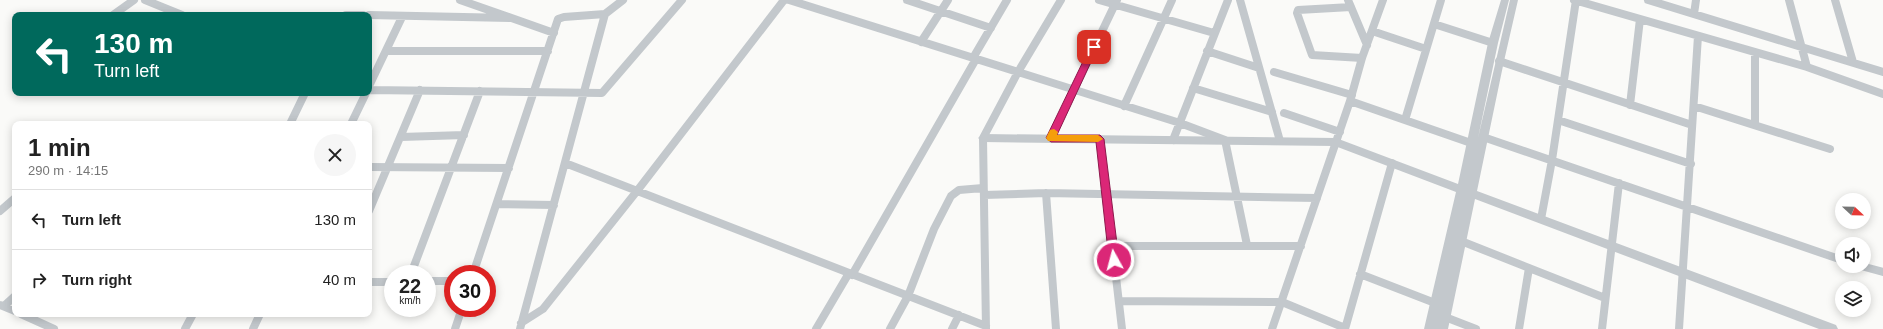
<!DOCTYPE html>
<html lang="en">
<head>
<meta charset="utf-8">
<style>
  body { margin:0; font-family:Arial,sans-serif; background:#f6f6f6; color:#222; height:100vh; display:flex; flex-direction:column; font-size:15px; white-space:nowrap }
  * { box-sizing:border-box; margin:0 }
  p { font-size:13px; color:#767676 }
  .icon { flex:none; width:22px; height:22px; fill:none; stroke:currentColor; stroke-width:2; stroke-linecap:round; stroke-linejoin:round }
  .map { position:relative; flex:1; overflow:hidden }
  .details { position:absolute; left:12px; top:121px; width:360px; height:196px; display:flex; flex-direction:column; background:#fff; border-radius:8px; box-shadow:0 2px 10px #0003 }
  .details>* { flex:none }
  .hud { position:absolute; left:12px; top:12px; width:360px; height:84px; border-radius:8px; box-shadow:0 2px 10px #0003; background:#00695c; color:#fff; overflow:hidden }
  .needle { width:26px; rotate:112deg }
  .tools { position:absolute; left:1835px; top:193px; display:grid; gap:8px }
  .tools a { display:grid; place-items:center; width:36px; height:36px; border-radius:50%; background:#fff; box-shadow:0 2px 10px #0003; font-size:20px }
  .speed { position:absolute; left:384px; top:265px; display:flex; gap:8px; font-size:20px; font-weight:700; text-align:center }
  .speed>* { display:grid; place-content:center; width:52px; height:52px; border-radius:50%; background:#fff; box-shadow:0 2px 10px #0003; line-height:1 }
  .speed small { font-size:10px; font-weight:400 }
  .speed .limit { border:6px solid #d22; background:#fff; color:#111 }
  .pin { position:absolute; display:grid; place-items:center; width:34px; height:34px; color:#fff; margin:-17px; border-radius:8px; box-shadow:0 2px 6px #0006 }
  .me { position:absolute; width:44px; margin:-22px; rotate:353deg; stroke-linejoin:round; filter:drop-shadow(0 0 3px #0008) }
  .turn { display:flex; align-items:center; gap:14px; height:84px; padding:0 16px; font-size:18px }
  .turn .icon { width:52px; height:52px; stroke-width:2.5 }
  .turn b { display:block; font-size:28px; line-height:34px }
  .round { display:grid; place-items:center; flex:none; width:42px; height:42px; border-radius:21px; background:#f6f6f6 }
  .headline { display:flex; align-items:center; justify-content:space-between; height:68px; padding:0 16px }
  h1 { font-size:24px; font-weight:800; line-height:30px }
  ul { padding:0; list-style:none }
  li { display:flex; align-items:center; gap:12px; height:60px; padding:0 16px; border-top:1px solid #e0e0e0 }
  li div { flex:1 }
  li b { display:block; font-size:15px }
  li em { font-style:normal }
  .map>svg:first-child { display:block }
</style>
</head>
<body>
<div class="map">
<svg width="1883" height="329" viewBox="0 0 1883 329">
  <rect width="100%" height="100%" fill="#fafaf8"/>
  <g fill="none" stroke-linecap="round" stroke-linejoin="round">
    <path stroke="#c3c8cc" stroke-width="8" d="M145 0 182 15
      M460 0 554 33
      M789 0 1180 123 1225 140 1247 245
      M907 0 991 28
      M1099 0 1214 33
      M1240 0 1280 141
      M1348 0 1367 45
      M1574 0 1807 67 1883 94
      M1648 0 1883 72
      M1789 0 1807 67
      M1835 0 1853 62
      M1351 7 1298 10 1297 13 1312 55 1362 58
      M1694 14 1696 0
      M113 15 134 0
      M346 15H363
      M369 15 511 18
      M1434 24 1493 43
      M1372 31 1426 49
      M921 42 948 0
      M386 51H548
      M1207 51 1259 68
      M1755 52V125
      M973 58 1007 0
      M1499 61 1692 125
      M1274 72 1352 95
      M369 86 402 17
      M1193 88 1272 112
      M369 90 602 93 682 0
      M1350 101 1471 143
      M1630 105 1640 19
      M1124 106 1172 0
      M1694 106 1830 149
      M1284 113 1340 132
      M1405 120 1441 0
      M1558 120 1691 164
      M290 124 305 93
      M351 124 366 93
      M401 137 464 135
      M1483 137 1842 260
      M1051 138 1117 0
      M1100 139 1122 329
      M1173 140 1228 0
      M565 163 986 326
      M369 167 509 168
      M1046 193 1056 329
      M984 195 1046 193 1317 198
      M497 204 554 205
      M0 211 15 198
      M369 211 420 90
      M1541 219 1552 160 1576 0
      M1461 241 1605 298
      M1112 246H1301
      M1861 266 1883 272
      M411 274 480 91
      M473 274 558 19 564 17 605 14 623 0
      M1360 274 1435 303
      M852 275 976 59
      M427 281H453
      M369 282H393
      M1119 301 1282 302 1345 328
      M0 305 15 311
      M4 306 15 296
      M21 314 54 329
      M1445 317 1476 329
      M521 323 543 309 637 191 784 0
      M185 329 193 314
      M253 329 260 314
      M455 329 462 308
      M520 329 605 14
      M816 329 849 273
      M890 329 908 296 934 229 951 196 959 190 983 188
      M952 329 959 315
      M986 329 983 138 1018 72 1061 0
      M1272 329 1350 101 1362 58 1383 0
      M1345 329 1392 163
      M1519 329 1529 268
      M1602 329 1619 183
      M1679 329 1698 36"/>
    <path fill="#c3c8cc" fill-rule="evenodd" d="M1501 0H1509L1498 43 1478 138 1510 0H1518L1504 61 1477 191 1836 325 1838 329H1819L1475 199 1448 329H1436L1456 239 1436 329H1424L1456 192 1335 146 983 142 978 138 983 134 1336 138 1458 184 1488 43Z"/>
  </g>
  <path fill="#db2777" stroke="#8e194d" d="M1094 44 1098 47 1057 135H1100L1104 139 1119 260 1114 264 1109 260 1096 142H1051L1046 138 1090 47Z"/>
  <path fill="#f59e0b" d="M1054 129 1058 132 1057 135H1098L1103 139 1098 142 1048 141 1046 138 1050 130Z"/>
</svg>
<div class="tools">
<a><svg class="needle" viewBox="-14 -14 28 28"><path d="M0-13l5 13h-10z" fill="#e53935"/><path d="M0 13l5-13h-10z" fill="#767676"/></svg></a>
<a><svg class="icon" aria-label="sound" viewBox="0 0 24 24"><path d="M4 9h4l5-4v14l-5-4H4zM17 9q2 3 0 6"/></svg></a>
<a><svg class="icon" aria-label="layers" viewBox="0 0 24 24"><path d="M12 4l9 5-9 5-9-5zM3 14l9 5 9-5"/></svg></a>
</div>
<div class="speed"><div>22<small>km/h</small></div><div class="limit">30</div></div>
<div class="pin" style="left:1094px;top:47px;background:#d93025"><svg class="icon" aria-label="arrive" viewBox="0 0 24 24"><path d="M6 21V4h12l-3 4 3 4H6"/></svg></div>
<svg class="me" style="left:1114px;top:260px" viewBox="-20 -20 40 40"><circle r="17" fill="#db2777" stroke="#fff" stroke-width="3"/><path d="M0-11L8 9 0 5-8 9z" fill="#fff"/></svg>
<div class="hud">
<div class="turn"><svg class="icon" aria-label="left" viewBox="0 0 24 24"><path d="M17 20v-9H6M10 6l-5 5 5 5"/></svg><div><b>130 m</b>Turn left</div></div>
</div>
<section class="details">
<div class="headline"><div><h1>1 min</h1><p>290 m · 14:15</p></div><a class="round"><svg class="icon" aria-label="close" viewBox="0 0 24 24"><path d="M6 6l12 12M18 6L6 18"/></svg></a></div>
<ul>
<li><svg class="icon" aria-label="left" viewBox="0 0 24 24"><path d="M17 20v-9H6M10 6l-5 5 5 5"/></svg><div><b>Turn left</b></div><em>130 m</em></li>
<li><svg class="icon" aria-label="right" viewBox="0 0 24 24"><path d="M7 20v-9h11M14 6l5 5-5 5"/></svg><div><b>Turn right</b></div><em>40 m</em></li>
</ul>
</section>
</div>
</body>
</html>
